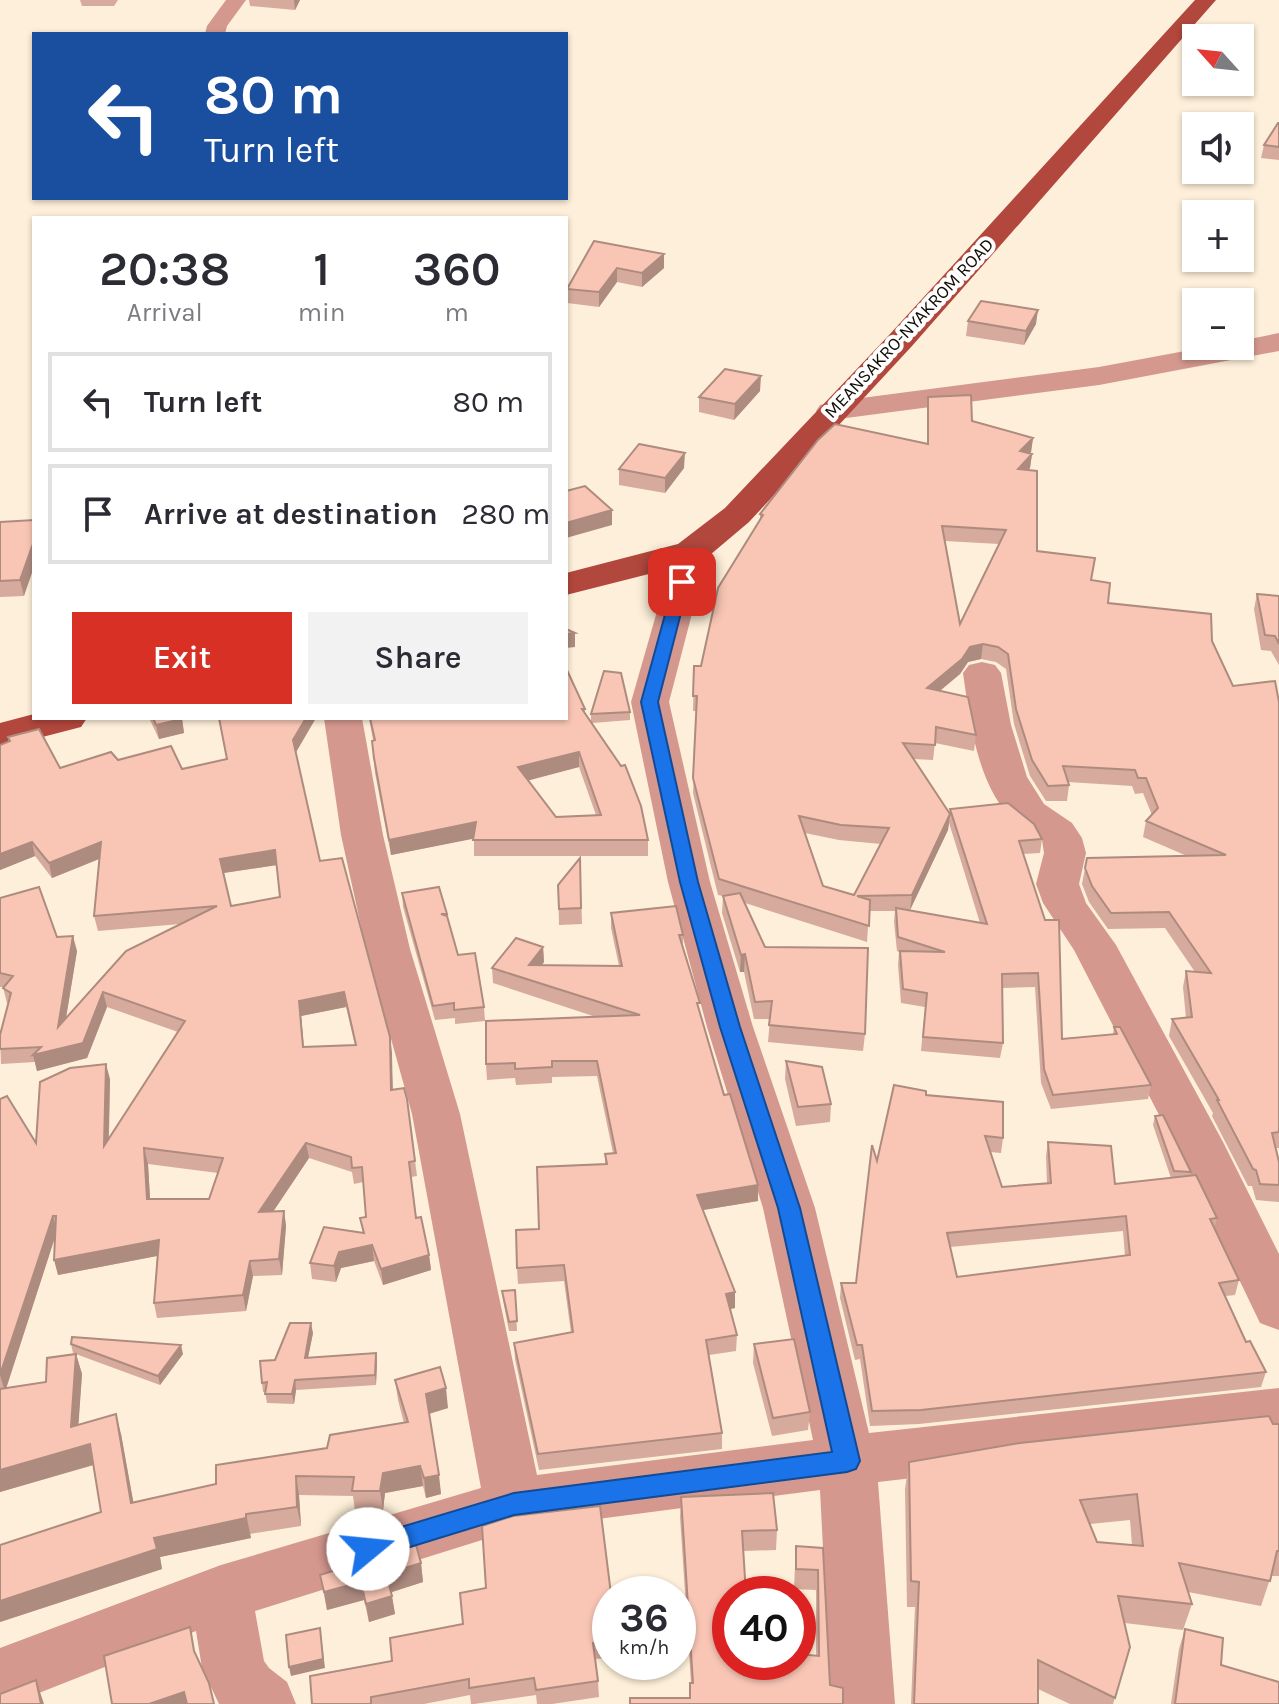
<!DOCTYPE html>
<html lang="en">
<head>
<meta charset="utf-8">
<style>
  body { margin:0; font-family:Karla,sans-serif; background:#f2f2f3; color:#2b2b33; height:100vh; display:flex; flex-direction:column; font-size:30px; white-space:nowrap }
  * { box-sizing:border-box; margin:0 }
  p { font-size:26px; color:#7c7c81 }
  .icon { flex:none; width:44px; height:44px; fill:none; stroke:currentColor; stroke-width:2; stroke-linecap:round; stroke-linejoin:round }
  .map { position:relative; flex:1; overflow:hidden }
  .panel { position:absolute; left:32px; top:216px; width:536px; height:504px; display:flex; flex-direction:column; background:#fff; border-radius:0px; box-shadow:0 2px 6px #0004 }
  .panel>* { flex:none }
  .banner { position:absolute; left:32px; top:32px; width:536px; height:168px; border-radius:0px; box-shadow:0 2px 6px #0004; background:#1a4fa0; color:#fff; overflow:hidden }
  .needle { width:52px; rotate:297deg }
  .tools { position:absolute; left:1182px; top:24px; display:grid; gap:16px }
  .tools a { display:grid; place-items:center; width:72px; height:72px; border-radius:0px; background:#fff; box-shadow:0 2px 6px #0004; font-size:40px }
  .speed { position:absolute; left:592px; top:1576px; display:flex; gap:16px; font-size:40px; font-weight:700; text-align:center }
  .speed>* { display:grid; place-content:center; width:104px; height:104px; border-radius:50%; background:#fff; box-shadow:0 2px 6px #0004; line-height:1 }
  .speed small { font-size:20px; font-weight:400 }
  .speed .limit { border:12px solid #d22; background:#fff; color:#111 }
  .pin { position:absolute; display:grid; place-items:center; width:68px; height:68px; color:#fff; margin:-34px; border-radius:16px; box-shadow:0 4px 12px #0006 }
  .me { position:absolute; width:88px; margin:-44px; rotate:73deg; stroke-linejoin:round; filter:drop-shadow(0 0 6px #0008) }
  .turn { display:flex; align-items:center; gap:28px; height:168px; padding:0 40px; font-size:36px }
  .turn .icon { width:104px; height:104px; stroke-width:2.5 }
  .turn b { display:block; font-size:56px; line-height:68px }
  .eta { display:flex; justify-content:space-evenly; align-items:center; height:136px; text-align:center }
  .eta b { font-size:48px; font-weight:600; line-height:56px }
  .action { display:flex; gap:16px; margin-top:auto; padding:16px 40px }
  .action a { flex:1; height:92px; border-radius:0px; background:#d93025; color:#fff; font-size:32px; font-weight:600; line-height:92px; text-align:center }
  .action a+a { background:#f2f2f3; color:#2b2b33 }
  ul { padding:0; list-style:none }
  li { display:flex; align-items:center; gap:24px; height:100px; margin:0 16px 12px; padding:0 24px; border:4px solid #e1e1e2; border-radius:0px }
  li div { flex:1 }
  li b { display:block; font-size:30px }
  li em { font-style:normal }
  .map>svg:first-child { display:block }
</style>
</head>
<body>
<div class="map">
<svg width="1279" height="1704" viewBox="0 0 1279 1704">
  <rect width="100%" height="100%" fill="#fdefd9"/>
  <g fill="none" stroke-linecap="round" stroke-linejoin="round">
    <path fill="#d4988f" fill-rule="evenodd" d="M226 0H246L227 26 225 34H205L207 26Z
      M1279 333V351L1099 385 831 420 820 417 816 411 820 405 831 402 1099 367 1212 346H1240V341Z
      M691 542 703 545 708 552 669 702 710 882 753 1027 815 1208 869 1433 1279 1388V1436L878 1482 895 1704H831L820 1490 514 1530 255 1611 264 1661 269 1668 287 1682 296 1704H219L202 1668 196 1631 11 1704H0V1648L221 1565 481 1488 412 1114 366 949 341 835 324 718H362L383 835 410 949 460 1114 537 1475 813 1440 763 1208 707 1027 668 882 631 702 674 552 679 545Z
      M982 662 995 665 1001 673 1011 725 1027 777 1044 804 1072 823 1082 838 1086 853 1079 884 1086 903 1116 945 1223 1142 1279 1254V1330L1260 1323 1173 1142 1074 950 1043 903 1036 884 1044 853 1042 840C1034 834 1024 830 1016 823 977 788 970 721 963 673L969 665Z"/>
    <path fill="#b1473d" fill-rule="evenodd" d="M1195 0H1216L912 346 749 522 704 560 566 595V573L678 544 725 508 890 334Z
      M34 714V718H87L81 727 0 748V723Z"/>
  </g>
  <path fill="#d6aa9c" fill-rule="evenodd" d="M80 0H118L114 6H82Z
    M249 0H300L295 10 250 6Z
    M1279 123V160L1261 158 1264 145Z
    M594 241 664 268 642 287 617 282 599 307 567 303V289Z
    M968 321 1036 324 1024 345 966 336Z
    M760 391 734 420 699 412V397Z
    M928 397 972 421 1033 438 1031 452 1029 453 1032 454 1030 468 1028 470 1037 551 1091 580 1108 603 1212 641 1233 686 1279 702V1148H1276L1279 1162V1202L1256 1200 1252 1186H1248L1212 1116 1213 1113 1169 1036 1172 1019 1186 1018 1183 987 1186 971 1195 972 1165 928 1108 929 1089 902 1082 884 1087 858 1187 856 1143 837 1146 821 1152 815 1143 793 1135 794 1132 786 1068 782 1069 785 1067 801H1046L1030 776 1014 724 1006 669 996 662 981 659 968 662 960 674 940 691 976 735 974 751 935 743 933 760 914 759 950 814V809L1042 839 1040 853 1023 854 1062 1039 1113 1034 1114 1027 1151 1085 1148 1099 1051 1109 1041 1083 1035 987 1003 988V1043L1000 1058 921 1051 925 1007 901 1003 898 965 899 952 897 951 894 922 895 911H869L867 942 745 903 765 947 865 1034 863 1051 768 1042 770 1019H754L744 972H740L722 913 723 896 718 895 693 793 697 711H693L694 666H701L760 521V514L927 443V411ZM945 541 999 544 960 624ZM949 823 960 858 980 923 910 910 948 830ZM805 833 839 840 881 844 854 895 823 886Z
    M684 468 665 493 619 485V469Z
    M34 520 24 596 0 597V522Z
    M1257 594 1279 596V665L1271 651 1261 650 1254 609Z
    M566 668 585 709V714L591 723V714L630 712V720L592 723 648 840V856H474V838L391 855 375 773 372 741 373 740 369 718H566ZM579 767 596 815 556 817 528 780Z
    M149 718H182L184 733 159 739Z
    M8 737 60 768 118 760 182 769 296 753 320 861 390 1037 393 1090 407 1099 417 1176 411 1177 416 1218 429 1255 431 1270 383 1285 374 1261 341 1268 336 1282 312 1279 310 1263 363 1233 360 1218 366 1217 363 1182 354 1184 352 1172 309 1158 273 1212 284 1211 286 1226 282 1275 253 1276 246 1311 157 1318 154 1303 157 1256 58 1275 55 1237 6 1388 46 1382 76 1354 82 1374 78 1425 121 1434 133 1502 216 1484 404 1423 398 1400 395 1380 448 1408 429 1414 441 1494 426 1498 423 1486 385 1493 383 1510 355 1511 353 1496 299 1495 301 1526 250 1534 251 1538 160 1557 162 1569 0 1622V1545L101 1512 94 1465 0 1492V1099L36 1143 110 1079 109 1139 178 1032 107 1007 87 1058 37 1071 35 1062 1 1064 0 1035 9 1004 7 1003 3 987H0V898L77 951 66 1018 180 924 98 931 94 916 99 859 52 878 35 856 0 870 9 742ZM277 865 280 897 231 906 224 873ZM346 1007 355 1045 304 1047 301 1016ZM148 1164 218 1173 209 1199H150Z
    M580 858 582 924 559 925 558 885Z
    M439 887 458 955 484 1007 485 1021 455 1024V1018L435 1020 403 907 402 893Z
    M611 913 683 935V949L700 1015 758 1201 703 1210 735 1292V1308L730 1309 737 1335 736 1351 709 1355 722 1433V1449L539 1470 515 1359 514 1343 571 1333 564 1281 518 1284 517 1268 539 1229 605 1164V1154L613 1153 597 1076 552 1077V1083L516 1085 515 1078 487 1080 486 1064 596 1017 493 983 492 968 543 947 544 962 542 965 619 966 611 928Z
    M786 1061 831 1104 830 1122 796 1126 785 1079Z
    M926 1095 1003 1138 1001 1153 990 1152 1002 1187 1047 1184 1046 1156 1048 1142 1115 1184 1171 1178 1153 1125 1155 1116 1191 1172 1190 1175 1217 1218 1214 1229 1239 1280 1235 1295 1225 1296 1246 1342 1266 1372 1261 1387 919 1424 870 1426 860 1359 855 1360 840 1298 841 1283H856L877 1161ZM1123 1231 1125 1256 957 1277 950 1247Z
    M515 1290 517 1331H509L503 1300 502 1291Z
    M313 1333 308 1358 376 1353 377 1362 376 1385 296 1390 294 1404 267 1403 265 1392H263L262 1383 275 1360Z
    M71 1344 183 1354 160 1385 73 1353Z
    M754 1344 810 1412 808 1430 772 1436 753 1363Z
    M1279 1424V1576H1271L1261 1606 1188 1592 1192 1604 1183 1630 1125 1623 1130 1647 1113 1704H1070L1038 1689V1704H911L915 1607H907L905 1489 909 1462ZM1130 1520 1132 1545 1097 1542 1090 1524Z
    M681 1497 777 1530 776 1550 743 1551 730 1662 816 1656V1590L794 1589 795 1566 796 1546 823 1548 830 1685 690 1698 691 1683 680 1517Z
    M421 1563 423 1582 391 1592 395 1614 369 1622 364 1600 327 1610 320 1575Z
    M610 1594V1658L595 1659 598 1681 599 1697 552 1704H537L536 1695 474 1704H471L470 1695 424 1704H312L392 1661Z
    M1185 1629 1221 1665 1279 1704H1171L1179 1649Z"/>
  <path fill="#ae8b7f" d="M294 0H300L295 10Z
    M664 254V268L642 287V273Z
    M617 268V282L599 307V292Z
    M1038 310 1036 324 1024 345 1026 331Z
    M761 376 760 391 734 420 735 404Z
    M1033 438 1031 452 1018 465 1020 451Z
    M685 453 684 468 665 493V478Z
    M1032 454 1030 468 1016 482 1018 469Z
    M612 510V525L566 538V523Z
    M34 541V567L24 596 20 580Z
    M575 633V647L566 648V634Z
    M983 644 981 659 968 662 960 674 925 703 927 688 970 647Z
    M306 718H316L295 754 293 740Z
    M182 719 184 733 159 739 156 725Z
    M579 752V767L519 783 518 767Z
    M950 814 948 830 910 910 912 895Z
    M476 822 477 838 391 855 389 840Z
    M32 842 35 856 0 870V854Z
    M101 842 104 857 52 878 49 863Z
    M275 850 277 865 223 873 220 859Z
    M73 936 77 951 62 1042 58 1027Z
    M543 947 544 962 530 981 529 965Z
    M745 954 744 972H740L741 955Z
    M103 992 107 1007 87 1058 37 1071 33 1055Z
    M344 992 346 1007 301 1016 305 1062 299 1001Z
    M390 1037 392 1053 393 1105 391 1090Z
    M106 1064 110 1079 108 1161 104 1146Z
    M306 1143 309 1158 262 1228 259 1212Z
    M144 1148 148 1164 151 1215 147 1199Z
    M758 1185V1201L697 1211V1195Z
    M284 1211 286 1226 282 1275 279 1259Z
    M53 1216 57 1231 5 1392 0 1375Z
    M159 1240 162 1255 58 1275 54 1260Z
    M372 1245 374 1261 341 1268 336 1282 334 1266 339 1252Z
    M429 1255 431 1270 383 1285 381 1269Z
    M250 1261 253 1276 246 1311 243 1295Z
    M735 1292V1308L725 1310 726 1294Z
    M311 1323 313 1333 306 1367 305 1358Z
    M181 1345 183 1354 160 1385 158 1376Z
    M376 1353 377 1362 376 1385 375 1375Z
    M76 1354 82 1374 77 1446 71 1427Z
    M295 1380 296 1390 294 1404 292 1394Z
    M446 1388 448 1408 428 1414 426 1394Z
    M116 1414 121 1434 137 1522 131 1503Z
    M90 1444 96 1464 0 1492V1470Z
    M420 1466 423 1486 385 1493 383 1510 380 1491 383 1473Z
    M439 1475 441 1494 426 1498 424 1478Z
    M296 1476 299 1495 301 1526 297 1507Z
    M246 1514 251 1538 160 1557 162 1569 0 1622V1601L154 1538Z
    M421 1563 423 1582 389 1593 386 1574Z
    M361 1582 364 1600 327 1610 324 1592Z
    M392 1596 395 1614 369 1622 366 1604Z
    M320 1628 325 1668 291 1676 289 1667Z
    M36 1680 44 1704H41Z
    M184 1692 187 1704H149Z"/>
  <path fill="#f9c6b5" stroke="#ae8b7f" stroke-width="2" fill-rule="evenodd" d="M1278 123H1279V147L1264 145Z
    M594 241 664 254 642 273 617 268 599 292 567 289Z
    M981 301 1038 310 1026 331 968 321Z
    M725 369 761 376 735 404 699 397Z
    M971 395 972 421 1033 438 1020 451 1032 454 1018 469 1037 471V551L1095 558 1091 580 1110 583 1108 603 1211 614 1212 641 1233 686 1275 681 1279 702V1132L1272 1133 1279 1162V1185L1260 1184 1256 1170 1253 1169 1217 1100H1219L1172 1019 1192 1017 1186 971 1211 973 1169 912 1111 913 1092 886 1085 868 1087 858 1226 855 1146 821 1158 808 1146 778H1138L1135 770 1063 766 1069 785 1048 786 1032 760 1016 709 1008 654 998 647 983 644 970 647 962 659 927 688 968 697 976 735 936 727 935 745 903 743 950 814 912 895 857 896 870 900 869 926 719 879 693 778 697 696H693L694 666H701L718 588 763 515 760 514 818 440 835 424 928 444V397ZM942 526 1006 530 960 624ZM799 816 841 825 889 828 854 895 823 886Z
    M639 444 685 453 665 478 619 469Z
    M585 486 612 510 566 523V491Z
    M34 520V541L20 580 0 581V522Z
    M1257 594 1279 596V644L1275 636 1265 635Z
    M566 629 575 633 566 634Z
    M566 668 585 709H582L621 766 625 765 641 806 648 840H473L476 822 389 840 374 758 372 741 375 740 370 718H566ZM579 752 601 815 556 817 518 767Z
    M604 671 621 673 630 712 591 714Z
    M153 718H182V719L156 725Z
    M219 718H306L293 740 320 861 342 858 390 1037 391 1090 404 1088 407 1099 415 1161 409 1162 416 1218 421 1217 429 1255 381 1269 372 1245 339 1252 334 1266 310 1263 324 1227 364 1233 360 1218 366 1217 362 1167 352 1168 351 1157 306 1143 259 1212 284 1211 279 1259 250 1261 243 1295 154 1303 159 1240 54 1260 56 1216H53L0 1375V1099L7 1096 36 1143 40 1082 70 1068 106 1064 104 1146 185 1021 103 992 83 1043 33 1055 41 1047 0 1049V1035L11 993 3 988 13 976 0 973V898L39 887 57 937 73 936 58 1027 126 951 217 906 94 916 101 842 49 863 32 842 0 854V745L10 741 8 737 39 729 60 768 111 752 118 760 171 746 182 769 227 759ZM275 850 280 897 231 906 220 859ZM344 992 356 1045 303 1047 299 1001ZM144 1148 223 1158 209 1199H147Z
    M1008 803 1034 824 1042 839 1019 841 1045 920H1059L1062 1039 1117 1034 1114 1027H1120L1151 1085 1053 1095 1044 1069 1038 973 1002 974 1003 1043 923 1037 927 993 903 989 900 951 945 952 898 937 896 908 987 924 950 809Z
    M580 858 581 908 559 909 558 885Z
    M439 887 447 914H441L447 916 458 955 475 953 484 1007 454 1010V1003L433 1006 402 893Z
    M740 893 765 947 868 948 865 1034 769 1025 772 1001 755 1002 745 954 741 955 723 896Z
    M676 906 683 935H679L700 1003H697L724 1095 730 1094 758 1185 697 1195 735 1292 726 1294 737 1335 706 1340 722 1433 538 1454 514 1343 573 1332 564 1265 517 1268 516 1230 539 1229 537 1167 607 1164 605 1154 616 1153 597 1061H552V1067L515 1069V1063L486 1064V1021L640 1015 492 968 516 938 543 947 529 965 622 966 611 913Z
    M786 1061 822 1067 831 1104 798 1107Z
    M894 1085 926 1091V1095L1003 1102V1138L985 1136 1002 1187 1051 1183 1048 1142 1111 1146 1115 1184 1196 1175 1217 1218 1210 1219 1239 1280 1219 1283 1246 1342 1250 1341 1266 1372 921 1410 872 1411 862 1345H857L841 1283H856L872 1145 877 1161ZM1126 1216 1130 1255 957 1277 947 1233Z
    M1163 1115 1191 1172 1174 1171 1155 1116Z
    M515 1290 517 1321 509 1322 502 1291Z
    M290 1323H311L305 1358 376 1353 375 1375 295 1380 292 1394H265L267 1382 262 1383 260 1361 275 1360Z
    M72 1337 181 1345 158 1376 71 1344Z
    M794 1339 810 1412 773 1418 754 1344Z
    M76 1354 71 1427 116 1414 131 1503 216 1484V1465L327 1448 330 1435 408 1422 395 1380 440 1367 446 1388 426 1394 439 1475 424 1478 420 1466 383 1473 380 1491H352L354 1477 296 1476 297 1507 246 1514V1518L154 1538 157 1549 0 1601V1545L101 1512 90 1444 0 1470V1389L46 1382 47 1358Z
    M1269 1416 1273 1424H1279V1551H1277L1270 1581 1179 1563 1192 1604 1118 1596 1130 1647 1115 1698 1038 1660V1704H914L919 1582 911 1581 909 1462 1020 1443ZM1137 1494 1143 1546 1097 1542 1080 1500Z
    M773 1493 777 1530 742 1531 746 1594H730V1662H798V1654L819 1656 818 1570 796 1569V1546L823 1548 830 1685 843 1688V1704H630V1698H690V1683H693L681 1497Z
    M600 1506 611 1594H610V1641L593 1643 598 1681 536 1690 534 1678 469 1688V1679L371 1697V1704H312L310 1676 392 1661 390 1638 463 1624 460 1593 486 1588 482 1526 513 1516Z
    M416 1545 421 1563 386 1574 392 1596 366 1604 361 1582 324 1592 320 1575Z
    M190 1627 194 1651 209 1683 214 1704H187L184 1692 149 1704H112L104 1656Z
    M320 1628 323 1659 289 1667 286 1635Z
    M1185 1629 1223 1638 1221 1665 1279 1682V1704H1175Z
    M36 1680 41 1704H0V1694Z"/>
  <path fill="#1a73e8" stroke="#114b97" stroke-width="2" d="M682 578 689 582 658 702 698 882 740 1027 800 1208 860 1461 856 1469 847 1472 514 1515 368 1560 358 1557 355 1549 358 1540 514 1493 832 1452 778 1208 720 1027 680 882 641 702 674 582Z"/>
  <g text-anchor="middle" stroke-width="8" stroke-linejoin="round" paint-order="stroke">
    <g font-size="18" fill="#110d06" stroke="#fefefe">
      <text transform="translate(909 328) rotate(-47)" y="6">MEANSAKRO-NYAKROM ROAD</text>
    </g>
  </g>
</svg>
<div class="tools">
<a><svg class="needle" viewBox="-14 -14 28 28"><path d="M0-13l5 13h-10z" fill="#e53935"/><path d="M0 13l5-13h-10z" fill="#7c7c81"/></svg></a>
<a><svg class="icon" aria-label="sound" viewBox="0 0 24 24"><path d="M4 9h4l5-4v14l-5-4H4zM17 9q2 3 0 6"/></svg></a>
<a>+</a>
<a>−</a>
</div>
<div class="speed"><div>36<small>km/h</small></div><div class="limit">40</div></div>
<div class="pin" style="left:682px;top:582px;background:#d93025"><svg class="icon" aria-label="arrive" viewBox="0 0 24 24"><path d="M6 21V4h12l-3 4 3 4H6"/></svg></div>
<svg class="me" style="left:368px;top:1549px" viewBox="-20 -20 40 40"><circle r="19" fill="#fff"/><path d="M0-13L10 11 0 6-10 11z" fill="#1a73e8"/></svg>
<div class="banner">
<div class="turn"><svg class="icon" aria-label="left" viewBox="0 0 24 24"><path d="M17 20v-9H6M10 6l-5 5 5 5"/></svg><div><b>80 m</b>Turn left</div></div>
</div>
<section class="panel">
<div class="eta">
<div><b>20:38</b><p>Arrival</p></div>
<div><b>1</b><p>min</p></div>
<div><b>360</b><p>m</p></div>
</div>
<ul>
<li><svg class="icon" aria-label="left" viewBox="0 0 24 24"><path d="M17 20v-9H6M10 6l-5 5 5 5"/></svg><div><b>Turn left</b></div><em>80 m</em></li>
<li><svg class="icon" aria-label="arrive" viewBox="0 0 24 24"><path d="M6 21V4h12l-3 4 3 4H6"/></svg><div><b>Arrive at destination</b></div><em>280 m</em></li>
</ul>
<div class="action"><a>Exit</a><a>Share</a></div>
</section>
</div>
</body>
</html>
